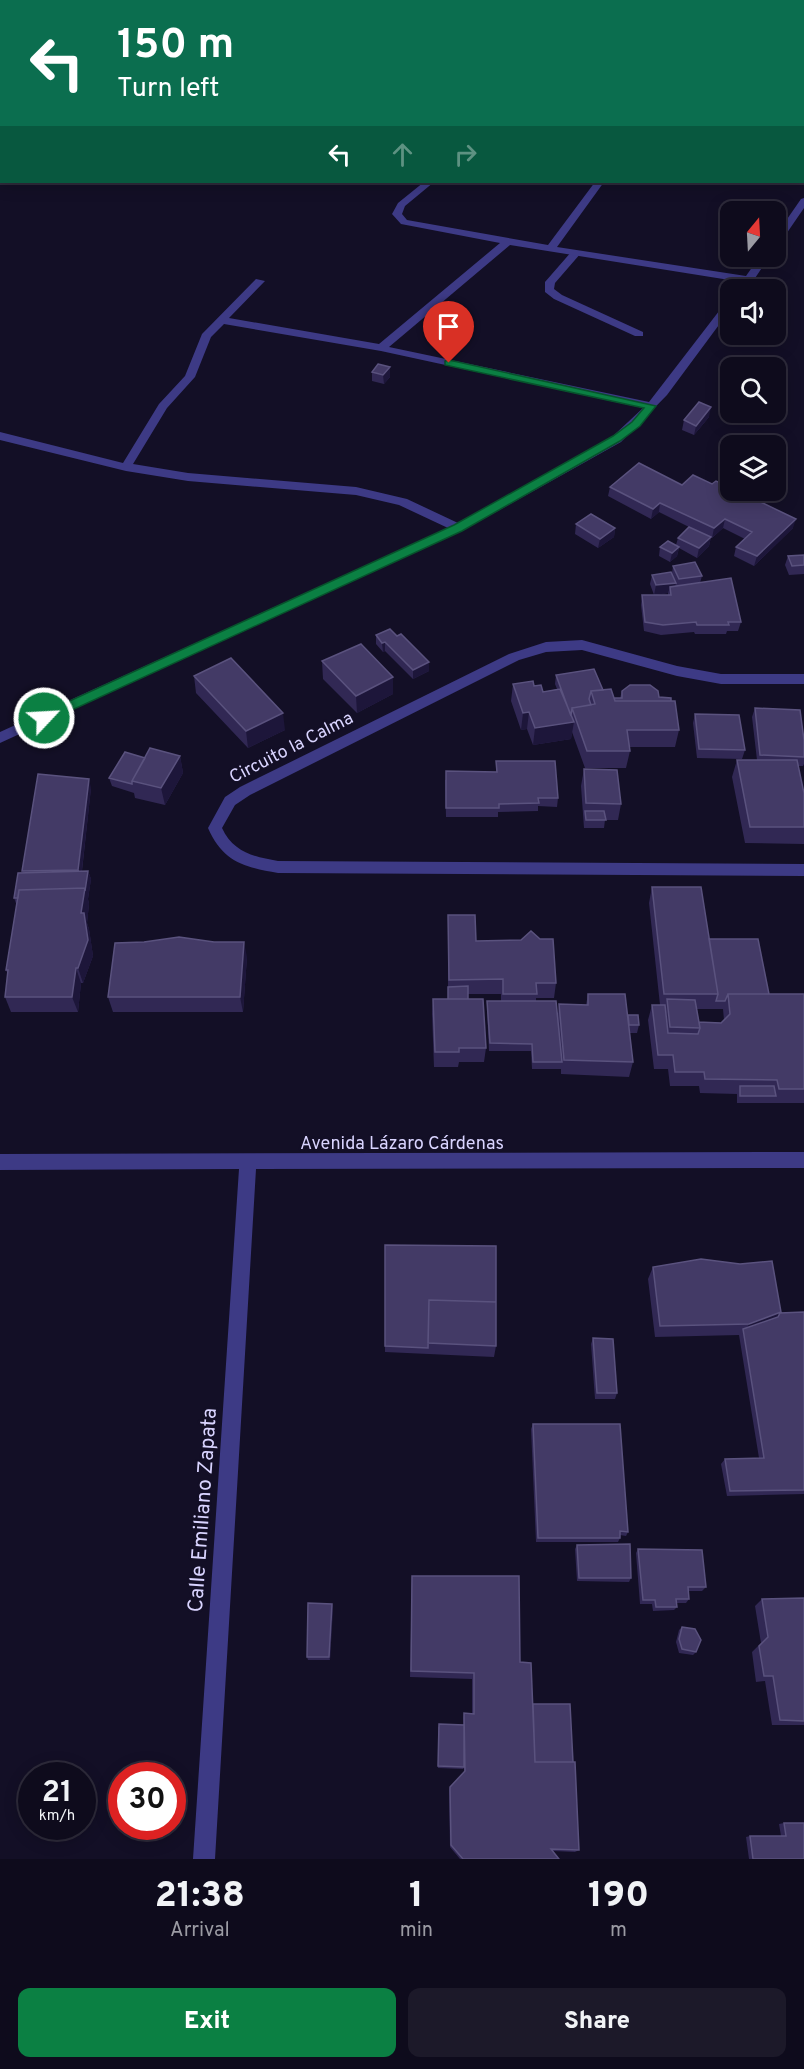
<!DOCTYPE html>
<html lang="en">
<head>
<meta charset="utf-8">
<style>
  body { margin:0; font-family:Overpass,sans-serif; background:#1c1929; color:#f1f3f6; height:100vh; display:flex; flex-direction:column; font-size:22px; white-space:nowrap }
  * { box-sizing:border-box; margin:0 }
  p { font-size:20px; color:#9b9ba3 }
  .icon { flex:none; width:33px; height:33px; fill:none; stroke:currentColor; stroke-width:2; stroke-linecap:round; stroke-linejoin:round }
  .map { position:relative; height:1859px; overflow:hidden }
  .sheet { display:flex; flex-direction:column; background:#0e0b1c; flex:1 }
  .sheet>* { flex:none }
  .banner { position:absolute; left:0px; top:0px; width:804px; height:183px; box-shadow:0 3px 15px #0003,0 0 0 2px #2e2b3b; background:#0b6e4f; color:#fff; overflow:hidden }
  .needle { width:39px; rotate:18deg }
  .controls { position:absolute; left:720px; top:201px; display:grid; gap:12px }
  .controls a { display:grid; place-items:center; width:66px; height:66px; border-radius:12px; background:#0e0b1c; box-shadow:0 3px 15px #0003,0 0 0 2px #2e2b3b; font-size:30px }
  .speed { position:absolute; left:18px; top:1762px; display:flex; gap:12px; font-size:30px; font-weight:700; text-align:center }
  .speed>* { display:grid; place-content:center; width:78px; height:78px; border-radius:50%; background:#0e0b1c; box-shadow:0 3px 15px #0003,0 0 0 2px #2e2b3b; line-height:1 }
  .speed small { font-size:15px; font-weight:400 }
  .speed .limit { border:9px solid #d22; background:#fff; color:#111 }
  .pin { position:absolute; display:grid; place-items:center; width:51px; height:51px; color:#fff; margin:-62px -26px; border-radius:50% 50% 50% 0; rotate:-45deg; box-shadow:0 0 6px #0007 }
  .pin .icon { rotate:45deg }
  .me { position:absolute; width:66px; margin:-33px; rotate:65deg; stroke-linejoin:round; filter:drop-shadow(0 0 4px #0008) }
  .turn { display:flex; align-items:center; gap:21px; height:126px; padding:0 18px; font-size:27px }
  .turn .icon { width:78px; height:78px; stroke-width:2.5 }
  .turn b { display:block; font-size:42px; line-height:51px }
  .lanes { display:flex; align-items:center; height:57px; padding:0 18px; background:#0003; justify-content:center; gap:30px; direction:ltr }
  .lanes .off { opacity:.35 }
  .eta { display:flex; justify-content:space-evenly; align-items:center; height:102px; text-align:center }
  .eta b { font-size:36px; font-weight:800; line-height:42px }
  .action { display:flex; gap:12px; margin-top:auto; padding:12px 18px }
  .action a { flex:1; height:69px; border-radius:12px; background:#0b8043; color:#fff; font-size:24px; font-weight:800; line-height:69px; text-align:center }
  .action a+a { background:#1c1929; color:#f1f3f6 }
  .map>svg:first-child { display:block }
</style>
</head>
<body>
<div class="map">
<svg width="804" height="1859" viewBox="0 0 804 1859">
  <rect width="100%" height="100%" fill="#130f26"/>
  <g fill="none" stroke-linecap="round" stroke-linejoin="round">
    <path fill="#3d3a85" fill-rule="evenodd" d="M802 56H804V62H802Z
      M572 251 581 253 555 283 554 289 562 295 643 332V336H635L554 299 545 292V282Z"/>
    <path fill="#3d3a85" fill-rule="evenodd" d="M108 0H117L107 2Z
      M0 60H2L0 66Z
      M802 177 804 183 799 182H802Z
      M424 182H434L405 206 402 214 407 220 548 245 595 182H604L557 247 746 276 760 256H770L747 290H737L742 282 510 245 389 347 649 402 726 302 730 301V310L667 395 621 442 462 531 0 743V732L448 528 399 505 356 495 188 481 126 471 0 440V432L123 463 159 404 185 376 202 334 256 279 265 281 229 318 379 344 500 243 401 224 392 214 398 203ZM224 324 381 351 643 408 613 436 458 523 407 499 356 487 188 473 133 464 167 408 195 377 211 337Z
      M804 198V208L780 243 776 244V235L801 199Z
      M582 640 677 666 721 674H804V684H721L677 676 582 650 546 652 519 660 250 795 235 805 222 828C233 852 254 857 278 861L804 864V876L278 873C244 867 223 862 208 828L225 797 240 787 509 654 546 642Z
      M804 1152V1168L256 1169 215 1859H193L239 1169 0 1170V1154Z"/>
  </g>
  <path fill="#312854" fill-rule="evenodd" d="M654 0H689L688 2H668Z
    M802 61H804V86L802 85Z
    M372 372 390 377 384 384 372 381Z
    M709 417 694 435 682 430 684 420Z
    M712 484 748 496 793 528 754 566 734 556 736 547 745 539 723 528 712 538 711 537 709 546 697 558 679 548 677 556 670 562 659 556 660 547 676 545 678 538 689 527 659 512 651 519 608 496 610 487Z
    M576 524 615 528 614 537 598 548 575 534Z
    M804 555V574L789 575 785 565 788 556Z
    M673 566 702 576 700 583 741 622 738 631H727L726 634H695L694 632 661 635 644 631 641 605 642 595H668V593L654 595 650 584 652 575 672 573Z
    M376 635 397 636 429 662V671L413 679 385 651 383 652 376 644Z
    M322 661 393 694 357 713 323 679Z
    M556 675 603 690 614 698H620L622 691 659 697 679 730 675 747H629L630 751 626 768H585L572 732 571 739 533 745 527 729 521 730 511 701 513 684 534 686 543 692 557 689 555 684Z
    M194 676 285 730 248 748 196 693Z
    M755 708 804 740V764L803 766H798L804 793V844L745 843 732 777 737 760H757L752 717Z
    M695 714 745 750 742 759 697 758 693 723Z
    M180 756 183 773 165 805 135 798 134 793 112 786 109 778 145 758Z
    M496 761 558 798 557 807 538 806V811L498 812V817H446L445 780 496 772Z
    M584 769 621 804 618 820H605L604 828H584L581 786Z
    M91 788 82 871H88L91 879 88 899 89 904 87 923 89 929 93 956 83 983H81L78 1012H11L5 997 8 975 6 970 17 906 14 898 23 873 22 871Z
    M652 887 769 994H804V1103H737V1094L700 1093 699 1086H670L668 1069H654L648 1020 652 1005H660L649 903ZM697 1009H723L724 1020 721 1023 699 1022Z
    M448 915 476 941 556 983 554 998H536V1001L558 1013 559 1004 586 1005 588 994 628 1015 639 1025 637 1033H630L633 1062 629 1077 561 1074V1069H532L531 1051H489L487 1009V1001H501V994H468V999L486 1048 484 1062H459L458 1067H434L432 1014 433 999H448Z
    M247 957 243 1012H113L108 997Z
    M385 1245 496 1346 494 1357 385 1352Z
    M653 1267 780 1313 804 1312V1494L727 1496 721 1464 725 1459 759 1458 739 1335 655 1337 648 1279Z
    M593 1338 617 1393 615 1399H595L591 1344Z
    M533 1424 628 1532 626 1536 620 1535V1538L618 1542H536L531 1429Z
    M577 1545 631 1578 629 1582 577 1581 575 1549Z
    M638 1549 706 1587 702 1591H688L689 1599 686 1603H677V1607L674 1610 653 1611 652 1604H640L636 1553Z
    M412 1576 520 1662 579 1850 575 1852 553 1851 559 1859H460L450 1847 449 1790 450 1787 464 1772V1768L463 1769 438 1768V1727L463 1725V1718L464 1713 472 1714V1679L410 1677Z
    M804 1598V1725H772L765 1681 756 1682 752 1652 761 1643 755 1606 762 1599Z
    M332 1604 333 1608 330 1660H308L307 1657Z
    M682 1627 696 1652 693 1655 679 1653 676 1642 679 1630Z
    M784 1823 804 1859H749L746 1837 750 1836H781L779 1824Z"/>
  <path fill="#1d163a" d="M0 12 2 19V24H0Z
    M390 367V377L384 384 383 375Z
    M711 407 709 417 694 435 696 426Z
    M660 503 659 512 651 519 653 509Z
    M725 519 723 528 712 538 714 528Z
    M796 519 793 528 754 566 757 556Z
    M615 528 614 537 598 548 600 539Z
    M711 537 709 546 697 558 699 548Z
    M679 547 677 556 670 562 672 553Z
    M676 583 674 592 670 587 668 593 654 595 656 585Z
    M385 642V651L383 652 382 643Z
    M429 662V671L413 679V670Z
    M393 677V694L357 713 356 696Z
    M529 712 527 729 521 730 523 713Z
    M283 713 285 730 248 748 246 731Z
    M574 722 571 739 533 745 535 728Z
    M180 756 183 773 165 805 161 788Z
    M89 779 91 788 81 878 78 870Z
    M88 871 91 879 88 899 89 904 87 923 89 929 93 956 83 983 78 968 81 913 85 888Z
    M244 942 247 957 243 1012 240 997Z
    M76 968 81 983 78 1012 72 997Z
    M781 1312 774 1323 743 1335 749 1324Z
    M332 1604 333 1608 330 1660 329 1657Z"/>
  <path fill="#433a66" stroke="#5a527e" stroke-width="1.5" d="M173 0H197L194 2H170Z
    M756 0H769L768 2H755Z
    M802 14H804V28H802Z
    M802 61H804V76H802Z
    M378 364 390 367 383 375 372 372Z
    M699 402 711 407 696 426 684 420Z
    M639 463 682 485 693 475 712 484 716 481 723 484 725 481 730 483V490H745L749 492 746 495 796 519 757 556 736 547 752 532 725 519 714 528 660 503 653 509 610 487Z
    M591 514 615 528 600 539 576 524Z
    M689 527 711 537 699 548 678 538Z
    M668 541 679 547 672 553 660 547Z
    M804 555V565L792 566 788 556Z
    M695 562 702 576 679 579 673 566Z
    M671 572 676 583 656 585 652 575Z
    M731 578 741 622H728L729 625H697L696 622 663 625 645 622 642 595H671L670 587Z
    M390 629 397 636 401 634 429 662 413 670 385 642 382 643 376 635Z
    M361 644 393 677 356 696 322 661Z
    M231 658 283 713 246 731 194 676Z
    M594 669 603 690 591 691 589 699 591 705 572 708 571 716 556 675Z
    M533 681 534 686 541 685 543 692 560 689 574 722 535 728 529 712 523 713 513 684Z
    M630 685H650L658 691 659 697 671 698V701H615L614 698H622V691Z
    M611 689 615 701H675L679 730H627L630 751H587L572 708 595 704 591 691Z
    M755 708 800 710 804 740V757L760 755Z
    M695 714 739 715 745 750 699 749Z
    M150 748 180 756 161 788 132 781Z
    M125 752 145 758 132 781V784L109 778Z
    M737 760H797L804 793V827H750Z
    M496 761H555L558 798H538L539 803 499 804V808H446V771L497 772Z
    M584 769 617 770 621 804 586 803Z
    M38 774 89 779 78 870 22 871Z
    M585 811H604L606 820H586Z
    M88 871 85 891V888L19 890 18 898H14L18 873Z
    M652 887H701L718 994H664Z
    M85 888 81 913H84L88 940 78 968H76L72 997H5L8 970H6L19 890Z
    M448 915H475L476 941 521 940 531 931 540 939H553L556 983H536L537 994H503V979L449 980Z
    M179 937 214 942H244L240 997H108L115 943 144 942Z
    M709 939H758L769 994H728L725 1001H716L718 994Z
    M468 986V999H448V987Z
    M588 994H625L633 1062 564 1060 559 1004 588 1005Z
    M728 994H804V1089H779L777 1080 705 1079 704 1072H675L673 1055H658L652 1005H665L668 1033 698 1034 700 1028 699 1022 721 1023 730 1014Z
    M433 999H483L486 1048H459V1052H435Z
    M667 999 695 1000 700 1028 670 1027Z
    M487 1001H556L562 1062H533L532 1044 490 1043Z
    M628 1015H638L639 1025H629Z
    M740 1086H774L776 1096H740Z
    M385 1245 496 1246V1302L429 1300 428 1348 385 1346Z
    M701 1259 740 1264 772 1261 781 1312 749 1324 660 1326 653 1267Z
    M429 1300 496 1302V1346L428 1343Z
    M804 1312V1490L730 1491 725 1459 764 1458 743 1329 778 1317 780 1313Z
    M593 1338 613 1339 617 1393H597Z
    M533 1424H620L628 1532 620 1531V1538H538Z
    M630 1544 631 1578H579L577 1545Z
    M638 1549 702 1550 706 1587H688L689 1599H676L677 1607H656L655 1600H643Z
    M412 1576H519L520 1662 531 1663 535 1762H575L579 1850 551 1849 559 1859H463L451 1845 450 1787 465 1771 464 1713 474 1714V1673L411 1671Z
    M804 1598V1721L780 1720 773 1676H764L759 1646 768 1637 762 1599Z
    M308 1603 332 1604 329 1657H307Z
    M682 1627 695 1629 701 1640 696 1652 682 1649 679 1639Z
    M533 1704H570L573 1762H535Z
    M439 1724 464 1725V1767L438 1766Z
    M784 1823H804V1859H753L750 1836H786Z"/>
  <path fill="#0b8043" stroke="#07532c" stroke-width="1.5" d="M449 360 656 406 640 426 620 441 462 531 48 721H39V715L454 525 613 436 632 422 644 408 445 365V361Z"/>
  <g text-anchor="middle" stroke-width="4.5" stroke-linejoin="round" paint-order="stroke">
    <g font-size="18" fill="#d9d4ff" stroke="#130f26">
      <text transform="translate(291 747) rotate(-27)" y="6">Circuito la Calma</text>
      <text x="402" y="1149">Avenida Lázaro Cárdenas</text>
    </g>
    <g font-size="21" fill="#d9d4ff" stroke="#130f26">
      <text transform="translate(202 1510) rotate(-86)" y="7">Calle Emiliano Zapata</text>
    </g>
  </g>
</svg>
<div class="controls">
<a><svg class="needle" viewBox="-14 -14 28 28"><path d="M0-13l5 13h-10z" fill="#e53935"/><path d="M0 13l5-13h-10z" fill="#9b9ba3"/></svg></a>
<a><svg class="icon" aria-label="sound" viewBox="0 0 24 24"><path d="M4 9h4l5-4v14l-5-4H4zM17 9q2 3 0 6"/></svg></a>
<a><svg class="icon" aria-label="search" viewBox="0 0 24 24"><circle cx="10" cy="10" r="6"/><path d="M15 15l6 6"/></svg></a>
<a><svg class="icon" aria-label="layers" viewBox="0 0 24 24"><path d="M12 4l9 5-9 5-9-5zM3 14l9 5 9-5"/></svg></a>
</div>
<div class="speed"><div>21<small>km/h</small></div><div class="limit">30</div></div>
<div class="pin" style="left:449px;top:363px;background:#d93025"><svg class="icon" aria-label="arrive" viewBox="0 0 24 24"><path d="M6 21V4h12l-3 4 3 4H6"/></svg></div>
<svg class="me" style="left:44px;top:718px" viewBox="-20 -20 40 40"><circle r="17" fill="#0b8043" stroke="#fff" stroke-width="3"/><path d="M0-11L8 9 0 5-8 9z" fill="#fff"/></svg>
<div class="banner">
<div class="turn"><svg class="icon" aria-label="left" viewBox="0 0 24 24"><path d="M17 20v-9H6M10 6l-5 5 5 5"/></svg><div><b>150 m</b>Turn left</div></div>
<div class="lanes"><svg class="icon" aria-label="left" viewBox="0 0 24 24"><path d="M17 20v-9H6M10 6l-5 5 5 5"/></svg><svg class="icon off" aria-label="ahead" viewBox="0 0 24 24"><path d="M12 20V5M6 11l6-6 6 6"/></svg><svg class="icon off" aria-label="right" viewBox="0 0 24 24"><path d="M7 20v-9h11M14 6l5 5-5 5"/></svg></div>
</div>
</div>
<section class="sheet">
<div class="eta">
<div><b>21:38</b><p>Arrival</p></div>
<div><b>1</b><p>min</p></div>
<div><b>190</b><p>m</p></div>
</div>
<div class="action"><a>Exit</a><a>Share</a></div>
</section>
</body>
</html>
